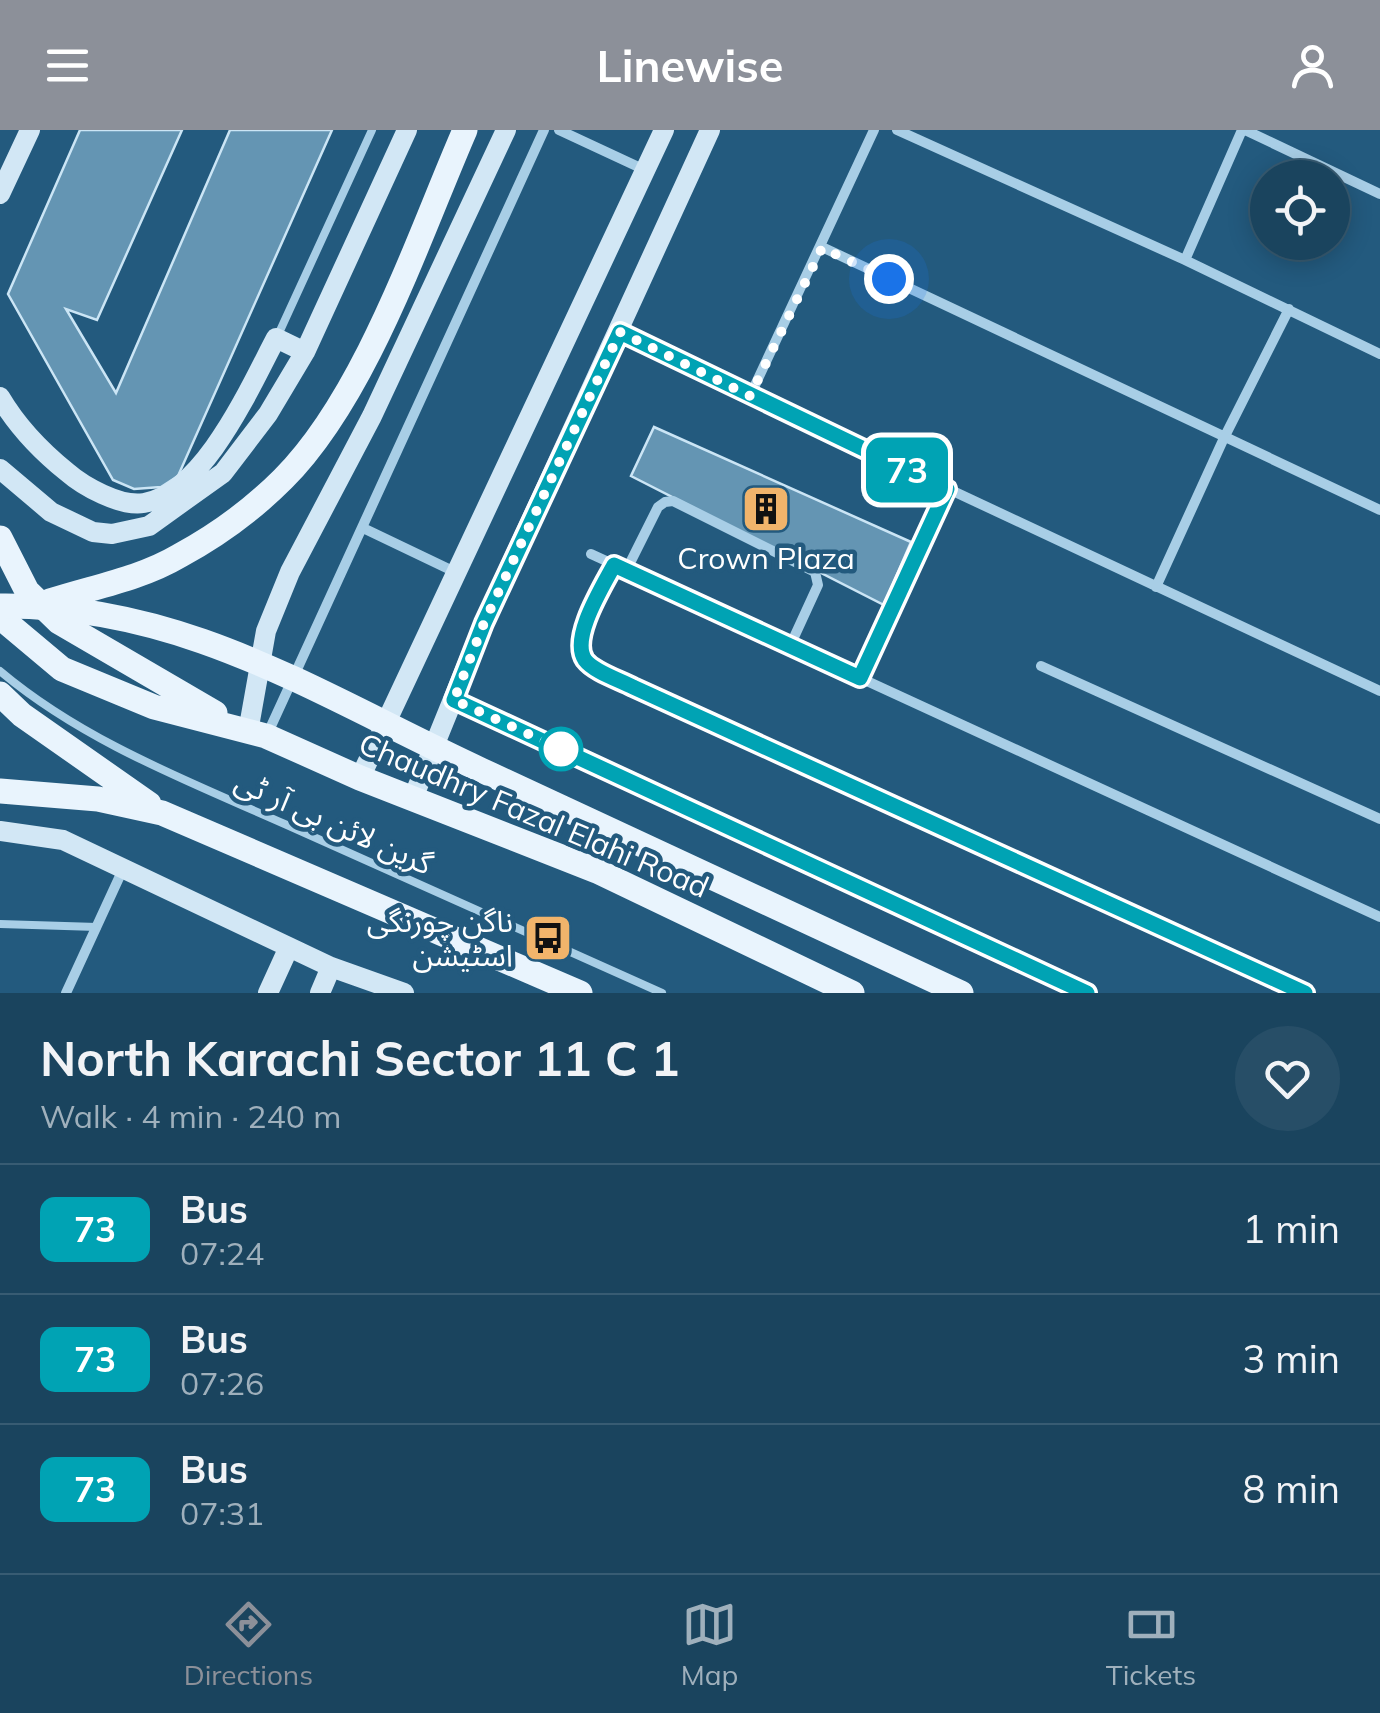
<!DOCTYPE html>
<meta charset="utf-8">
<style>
body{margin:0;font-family:Mulish,"Noto Sans Arabic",sans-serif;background:#274e67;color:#f1f3f6;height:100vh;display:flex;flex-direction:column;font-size:38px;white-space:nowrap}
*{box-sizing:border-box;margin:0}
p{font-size:32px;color:#9fb0bc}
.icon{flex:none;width:55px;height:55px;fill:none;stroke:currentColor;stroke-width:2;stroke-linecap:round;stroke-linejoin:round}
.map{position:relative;height:863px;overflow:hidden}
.panel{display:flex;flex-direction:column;background:#1a445e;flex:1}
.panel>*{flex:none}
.badge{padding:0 20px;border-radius:15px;font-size:35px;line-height:65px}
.tools{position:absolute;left:1250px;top:30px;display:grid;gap:20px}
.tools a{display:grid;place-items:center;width:100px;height:100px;border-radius:50%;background:#1a445e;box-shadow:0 5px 25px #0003,0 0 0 2px #385c73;font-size:50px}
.you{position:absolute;width:50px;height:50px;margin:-25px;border:8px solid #fff;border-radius:50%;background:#1a73e8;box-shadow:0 0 0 15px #1a73e833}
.map>.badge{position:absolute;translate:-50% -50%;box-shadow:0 0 0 5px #fff}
.round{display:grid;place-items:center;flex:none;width:105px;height:105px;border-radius:52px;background:#274e67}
.headline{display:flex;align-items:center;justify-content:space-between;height:170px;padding:0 40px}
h1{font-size:48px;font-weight:700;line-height:75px}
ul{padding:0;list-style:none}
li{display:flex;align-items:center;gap:30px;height:130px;padding:0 40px;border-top:2px solid #385c73}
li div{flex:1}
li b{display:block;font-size:38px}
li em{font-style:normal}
li .badge{min-width:110px;font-weight:700;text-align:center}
header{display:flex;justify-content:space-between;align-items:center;height:130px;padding:0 40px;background:#8c9099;color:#fff;font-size:45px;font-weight:700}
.tab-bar{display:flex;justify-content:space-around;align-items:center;height:140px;border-top:2px solid #385c73;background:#1a445e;font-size:28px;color:#9fb0bc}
.tab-bar a{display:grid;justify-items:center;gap:5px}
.tab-bar .active{color:#8c9099}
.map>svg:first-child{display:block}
</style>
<header><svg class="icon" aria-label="menu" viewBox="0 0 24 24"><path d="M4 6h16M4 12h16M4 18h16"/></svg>Linewise<svg class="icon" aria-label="person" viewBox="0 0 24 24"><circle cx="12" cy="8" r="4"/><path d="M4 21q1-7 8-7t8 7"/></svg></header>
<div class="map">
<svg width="1380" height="863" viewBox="0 0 1380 863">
<rect width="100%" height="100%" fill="#235a7e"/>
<!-- building -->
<path fill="#6495b3" stroke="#cbe5f5" stroke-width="2.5" d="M80,0H182L97,190L66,179L116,263L230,0H332L178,346L161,357L134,359L113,350L8,164Z
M654,297L911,412L884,475L631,346Z"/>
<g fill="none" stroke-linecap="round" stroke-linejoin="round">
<!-- lane -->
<path stroke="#a8cee6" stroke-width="8" d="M278,205L372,0
M0,541C83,611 188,651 287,695C412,751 537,807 662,863
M0,794L97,797"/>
<!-- street -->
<path stroke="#a8cee6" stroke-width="10" d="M559,0L645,40
M897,0L1185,130L1380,224
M1245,0L1380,64
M822,117L1380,380
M1185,130L1242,0
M620,202L750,266L1380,561
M750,266L874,0
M363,398L455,442
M591,424L1380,787
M613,435C599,464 573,499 586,532L633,557L1305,863
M626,441L658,377L665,372L673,371L815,442L818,455L790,516
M1156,457L1224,308L1289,179
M1041,536L1380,689
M860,548L947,359
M267,605L544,0
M66,863L124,737"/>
<!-- secondary -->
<path stroke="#d2e7f5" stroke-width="20" d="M0,64L30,0
M0,267C17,296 41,321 67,342C83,356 120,377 144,373C204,363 250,257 276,208L305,222
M0,339L51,382L93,402L112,404L149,396L223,343L268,284L305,222L407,0
M454,570L1087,863
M248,602L266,501L290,442L372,286L506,0
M360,648L664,0
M413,668L484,493L710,0
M0,701L63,710L331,837L404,863
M268,863L289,817
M320,863L331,837"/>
<!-- primary -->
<path stroke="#e9f4fd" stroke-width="25" d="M0,408L27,461L59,492L215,583
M0,487L62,539L154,577L266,606L360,648L597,741L852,863
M0,564L22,585L149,674
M0,661L98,669L162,683L580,863"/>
<!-- primary-bridge -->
<path stroke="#e9f4fd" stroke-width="25" d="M50,471C93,457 140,449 179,426C216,406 253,379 283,349C366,266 418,108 465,0
M0,476C185,474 319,565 481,640C641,714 801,789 961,863"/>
</g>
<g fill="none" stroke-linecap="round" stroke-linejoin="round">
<!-- line casing -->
<g stroke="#fff" stroke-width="22">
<path id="line" d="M1087,863L454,570L484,493L620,202L947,359L860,548L614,435C603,456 570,508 585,530C594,542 620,550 633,557L1305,863"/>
</g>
<!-- line -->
<use href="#line" stroke="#00a3b4" stroke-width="15"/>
<!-- walk -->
<path stroke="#fff" stroke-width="10" stroke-dasharray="0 18" d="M561,619L454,570L484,493L620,202L750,266L822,118L889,149"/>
</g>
<!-- icons -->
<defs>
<g id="building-square" transform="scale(2.5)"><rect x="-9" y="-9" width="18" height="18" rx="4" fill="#f1b46b" stroke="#235a7e"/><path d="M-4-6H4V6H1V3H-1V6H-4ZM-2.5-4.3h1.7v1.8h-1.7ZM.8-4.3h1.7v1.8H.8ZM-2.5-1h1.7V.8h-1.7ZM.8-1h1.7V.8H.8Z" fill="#111"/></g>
<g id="bus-square" transform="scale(2.5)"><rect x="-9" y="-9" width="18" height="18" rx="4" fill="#f1b46b" stroke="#235a7e"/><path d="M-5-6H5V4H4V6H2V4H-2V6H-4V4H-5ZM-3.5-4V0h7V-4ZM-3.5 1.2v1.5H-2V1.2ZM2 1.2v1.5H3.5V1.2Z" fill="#111"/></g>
</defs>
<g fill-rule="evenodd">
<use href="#building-square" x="766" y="379"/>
<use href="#bus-square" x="548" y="808"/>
</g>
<!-- markers -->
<circle fill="#fff" stroke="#00a3b4" stroke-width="5" cx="561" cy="619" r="20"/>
<g text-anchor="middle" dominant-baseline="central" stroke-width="9" stroke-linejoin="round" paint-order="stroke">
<!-- poi labels -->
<g font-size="30" fill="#fff" stroke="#235a7e">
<text x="766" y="428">Crown Plaza</text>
<text x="513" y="791" text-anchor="end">ناگن چورنگی<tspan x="513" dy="34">اسٹیشن</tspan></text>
</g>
<!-- street labels -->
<g font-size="30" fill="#fff" stroke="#235a7e">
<text transform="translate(534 685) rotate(23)">Chaudhry Fazal Elahi Road</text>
<text transform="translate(334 692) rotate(24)">گرین لائن بی آر ٹی</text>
</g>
</g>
</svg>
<div class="tools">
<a><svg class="icon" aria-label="locate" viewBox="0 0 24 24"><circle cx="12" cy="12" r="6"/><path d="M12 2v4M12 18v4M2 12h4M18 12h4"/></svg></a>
</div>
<div class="you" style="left:889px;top:149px"></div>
<b class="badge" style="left:907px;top:340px;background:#00a3b4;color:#fff">73</b>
</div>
<section class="panel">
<div class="headline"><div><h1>North Karachi Sector 11 C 1</h1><p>Walk · 4 min · 240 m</p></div><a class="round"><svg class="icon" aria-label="heart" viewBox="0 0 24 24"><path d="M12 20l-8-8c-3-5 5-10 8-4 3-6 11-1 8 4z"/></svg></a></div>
<ul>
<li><span class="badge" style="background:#00a3b4;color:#fff">73</span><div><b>Bus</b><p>07:24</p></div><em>1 min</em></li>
<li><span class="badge" style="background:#00a3b4;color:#fff">73</span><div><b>Bus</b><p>07:26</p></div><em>3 min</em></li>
<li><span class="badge" style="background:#00a3b4;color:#fff">73</span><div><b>Bus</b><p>07:31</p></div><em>8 min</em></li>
</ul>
</section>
<nav class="tab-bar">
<a class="active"><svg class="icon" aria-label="directions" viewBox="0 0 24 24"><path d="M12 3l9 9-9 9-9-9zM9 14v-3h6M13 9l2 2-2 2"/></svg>Directions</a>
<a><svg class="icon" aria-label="map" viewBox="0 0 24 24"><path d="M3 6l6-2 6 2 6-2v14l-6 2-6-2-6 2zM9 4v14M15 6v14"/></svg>Map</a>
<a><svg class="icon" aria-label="tickets" viewBox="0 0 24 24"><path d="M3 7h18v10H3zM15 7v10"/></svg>Tickets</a>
</nav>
